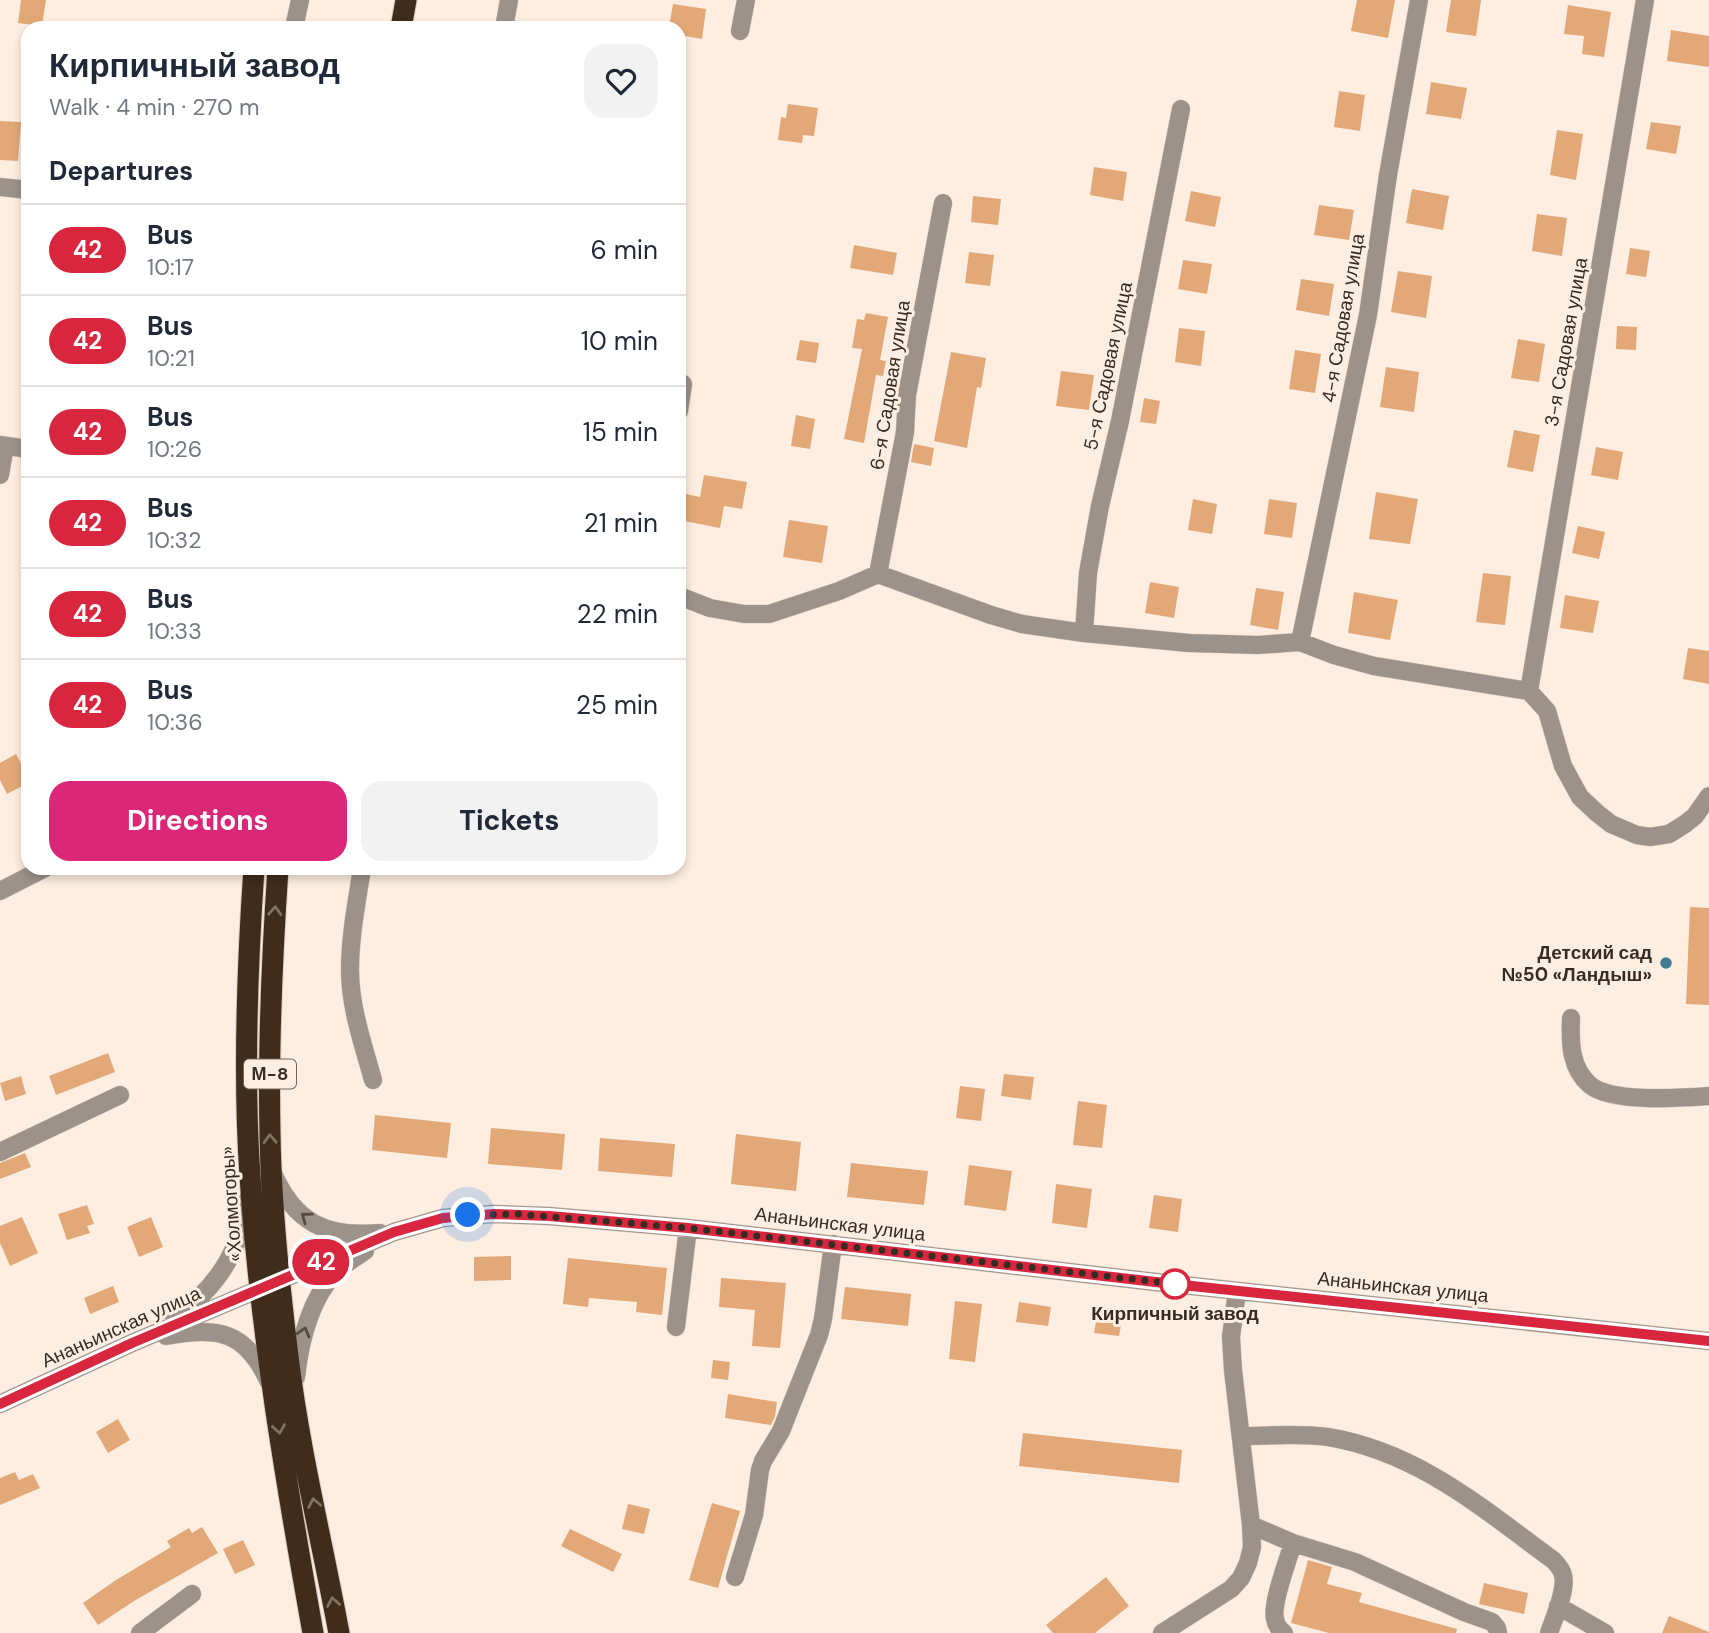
<!DOCTYPE html>
<meta charset="utf-8">
<style>
body{margin:0;font-family:"DM Sans",sans-serif;background:#f2f2f3;color:#1f2937;height:100vh;display:flex;flex-direction:column;font-size:26px;white-space:nowrap}
*{box-sizing:border-box;margin:0}
p{font-size:23px;color:#747a83}
.icon{flex:none;width:38px;height:38px;fill:none;stroke:currentColor;stroke-width:2;stroke-linecap:round;stroke-linejoin:round}
.map{position:relative;flex:1;overflow:hidden}
.sheet{position:absolute;left:21px;top:21px;width:665px;height:854px;display:flex;flex-direction:column;background:#fff;border-radius:21px;box-shadow:0 4px 10px #0003}
.sheet>*{flex:none}
.badge{padding:0 14px;border-radius:23px;font-size:24px;line-height:46px}
.you{position:absolute;width:35px;height:35px;margin:-18px;border:5px solid #fff;border-radius:50%;background:#1a73e8;box-shadow:0 0 0 10px #1a73e833}
.map>.badge{position:absolute;translate:-50% -50%;box-shadow:0 0 0 4px #fff}
h2{padding:0 28px;font-size:26px;line-height:63px}
.round{display:grid;place-items:center;flex:none;width:74px;height:74px;border-radius:21px;background:#f2f2f3}
.overview{display:flex;align-items:center;justify-content:space-between;height:119px;padding:0 28px}
h1{font-size:33px;font-weight:700;line-height:52px}
.action{display:flex;gap:14px;margin-top:auto;padding:14px 28px}
.action a{flex:1;height:80px;border-radius:21px;background:#db2777;color:#fff;font-size:28px;font-weight:700;line-height:80px;text-align:center}
.action a+a{background:#f2f2f3;color:#1f2937}
ul{padding:0;list-style:none}
li{display:flex;align-items:center;gap:21px;height:91px;padding:0 28px;border-top:2px solid #e0e1e3}
li div{flex:1}
li b{display:block;font-size:26px}
li em{font-style:normal}
li .badge{min-width:77px;font-weight:700;text-align:center}
.map>svg:first-child{display:block}
</style>
<div class="map">
<svg width="1709" height="1633" viewBox="0 0 1709 1633">
<rect width="100%" height="100%" fill="#feeee1"/>
<!-- building -->
<path fill="#e3a877" d="M21,0H46L42,26L18,23Z
M1357,0H1395L1388,38L1351,31Z
M1451,0H1481L1476,36L1446,32Z
M673,4L706,9L702,39L679,35V28H669Z
M1568,5L1611,12L1604,57L1582,54L1584,36L1564,34Z
M1671,30L1709,36V67L1667,61Z
M1431,82L1467,88L1461,119L1426,114Z
M1339,91L1365,95L1360,131L1334,127Z
M788,104L818,108L814,136L803,135L802,143L778,140L781,117L786,118Z
M0,121L21,122L18,161L0,160Z
M1651,122L1681,126L1676,154L1646,149Z
M1557,130L1583,134L1576,180L1550,175Z
M1094,167L1127,172L1123,201L1090,195Z
M1412,189L1449,196L1443,230L1406,223Z
M1191,191L1221,197L1215,227L1185,221Z
M973,196L1001,199L998,225L971,222Z
M1319,205L1354,210L1349,240L1314,235Z
M1537,214L1567,218L1562,256L1532,251Z
M854,245L897,253L893,275L850,268Z
M1630,248L1650,251L1646,277L1626,274Z
M969,252L994,255L990,286L965,283Z
M1183,260L1212,264L1207,294L1178,289Z
M1398,271L1432,276L1426,318L1391,312Z
M1301,279L1334,284L1329,316L1296,310Z
M866,313L888,317L880,360L886,361L883,376L876,375L864,443L844,439L862,349L852,348L857,319L864,320Z
M1617,326L1637,327L1636,350L1616,349Z
M1179,328L1205,331L1201,366L1175,362Z
M1518,339L1545,344L1539,382L1511,378Z
M800,340L819,343L816,363L796,360Z
M1295,350L1321,354L1315,393L1289,389Z
M951,352L986,358L981,388L977,387L967,448L934,441Z
M1386,367L1419,372L1414,412L1380,407Z
M1061,371L1094,375L1089,410L1056,406Z
M1144,398L1160,401L1156,424L1140,422Z
M796,415L815,419L810,449L791,446Z
M1514,430L1540,435L1533,472L1507,467Z
M914,444L934,448L931,466L911,462Z
M1596,447L1623,452L1618,480L1591,475Z
M704,475L747,482L742,509L724,506L720,528L679,520V508L682,493L700,497Z
M1376,492L1418,499L1410,544L1369,539Z
M1193,499L1217,504L1212,534L1188,530Z
M1269,499L1297,503L1292,538L1264,534Z
M789,520L828,526L822,563L783,557Z
M1578,526L1605,532L1599,559L1572,553Z
M1483,573L1511,576L1505,625L1476,622Z
M1150,582L1179,587L1174,618L1145,613Z
M1256,588L1284,592L1278,630L1250,625Z
M1354,592L1398,600L1390,640L1348,633Z
M1565,595L1599,601L1593,633L1560,628Z
M1688,648L1709,651V684L1683,679Z
M16,754L28,777V783L7,794L0,780V763Z
M1690,907L1709,908V1005L1686,1004Z
M108,1053L115,1072L56,1095L49,1076Z
M1004,1074L1034,1077L1031,1100L1001,1096Z
M21,1076L26,1094L5,1101L0,1083Z
M960,1086L985,1089L981,1121L956,1118Z
M1078,1101L1107,1105L1102,1148L1073,1145Z
M375,1115L451,1123L447,1158L372,1150Z
M491,1128L565,1134L562,1170L488,1164Z
M736,1134L801,1142L796,1191L731,1184Z
M600,1138L675,1144L672,1177L598,1171Z
M25,1153L31,1167L0,1179V1163Z
M851,1163L928,1171L924,1205L847,1197Z
M969,1165L1012,1171L1006,1211L964,1205Z
M1056,1184L1092,1189L1087,1228L1052,1223Z
M1154,1195L1182,1199L1178,1232L1149,1228Z
M87,1205L94,1224L87,1226L90,1233L67,1240L58,1214Z
M22,1217L38,1253L10,1266L0,1243V1226Z
M151,1217L163,1247L139,1257L127,1227Z
M511,1256V1280L474,1281V1257Z
M568,1258L667,1268L662,1315L636,1312L637,1302L589,1298L588,1307L563,1304Z
M721,1278L786,1283L780,1348L752,1346L755,1310L719,1307Z
M113,1286L119,1302L90,1314L84,1298Z
M845,1287L911,1294L908,1326L841,1319Z
M955,1301L982,1304L975,1362L949,1359Z
M1019,1302L1051,1307L1048,1326L1016,1322Z
M1098,1311L1123,1314L1119,1336L1094,1333Z
M713,1360L730,1362L728,1380L711,1378Z
M728,1394L777,1402L775,1416L771,1425L725,1418Z
M118,1419L130,1440L108,1453L96,1432Z
M1023,1433L1182,1450L1179,1483L1019,1466Z
M15,1472L19,1480L33,1474L40,1488L0,1505V1478Z
M712,1503L740,1511L718,1588L689,1580Z
M628,1504L650,1509L644,1534L622,1529Z
M202,1527L218,1553L134,1601L98,1625L83,1603L116,1580L171,1547L167,1541L189,1528L192,1533Z
M570,1529L622,1554L613,1572L561,1546Z
M243,1540L255,1565L235,1574L223,1549Z
M1308,1560L1332,1567L1327,1584L1362,1593L1359,1602L1457,1629L1456,1633H1329L1291,1623Z
M1106,1577L1129,1606L1095,1633H1053L1046,1625Z
M1484,1583L1528,1593L1524,1614L1479,1604Z
M1669,1616L1709,1632V1633H1662Z"/>
<g fill="none" stroke-linecap="round" stroke-linejoin="round">
<!-- minor casing -->
<g stroke="#dacbbf" stroke-width="19">
<path id="minor" d="M294,28L300,0
M504,28L509,0
M740,31L746,0
M0,187L28,190
M679,411L683,384
M0,445L28,449
M0,475L5,446
M878,574L905,432L907,395L943,203
M679,596L710,608L744,614H769L839,591L878,574L991,615L1022,624L1084,633L1189,643L1258,645L1300,642L1334,655L1374,666L1529,691L1547,711L1563,766L1580,797L1597,813L1611,824L1637,835L1650,837L1669,834L1685,824L1695,816L1709,796
M1084,633L1088,573L1100,506L1120,421L1181,109
M1300,642L1368,315L1388,175L1419,0
M1529,691L1645,0
M362,868C357,901 350,936 350,970C350,1007 363,1044 373,1080
M0,891L45,868
M1571,1018C1570,1042 1570,1068 1590,1085C1611,1103 1681,1098 1709,1096
M0,1152L120,1095
M272,1171C294,1223 326,1238 380,1233
M174,1317C217,1289 241,1250 247,1200
M676,1327L688,1228
M166,1336C218,1327 245,1330 269,1382
M296,1377C300,1341 309,1302 334,1274C342,1265 355,1258 365,1251
M0,1404L132,1343L394,1232L443,1218L493,1214L549,1216L688,1228L1173,1284L1709,1341
M1241,1436C1270,1436 1299,1433 1328,1437C1418,1452 1482,1508 1553,1560C1557,1564 1562,1569 1563,1575C1567,1590 1554,1618 1549,1633
M1251,1525L1293,1543L1355,1562L1464,1612L1492,1622L1497,1628L1498,1633
M735,1577L754,1515L760,1470L763,1461L781,1431L819,1335L823,1319L833,1244
M1558,1606L1605,1633
M140,1633L192,1594
M1162,1633L1231,1589L1241,1578L1248,1563L1252,1547L1251,1525L1233,1370L1231,1337L1237,1291
M1284,1633C1280,1630 1276,1625 1275,1619C1271,1604 1288,1560 1293,1543"/>
</g>
<!-- highway casing -->
<g stroke="#dacbbf" stroke-width="23">
<path id="highway" d="M401,28L406,0
M254,868C247,970 243,1074 250,1176C260,1329 286,1482 313,1633
M278,868C272,957 268,1045 270,1134C271,1208 279,1283 288,1356C299,1449 322,1541 339,1633"/>
</g>
<!-- minor -->
<use href="#minor" stroke="#9d928a" stroke-width="18"/>
<!-- highway -->
<use href="#highway" stroke="#402c1b" stroke-width="21"/>
</g>
<!-- one-way arrows -->
<defs><path id="oneway-chevron" d="M-2-3.5L2.5 0L-2 3.5" fill="none" stroke-width="1.6" stroke-linecap="round" stroke-linejoin="round" transform="scale(1.75)"/></defs>
<g stroke="#827060">
<use href="#oneway-chevron" transform="translate(275 911) rotate(-87)"/>
<use href="#oneway-chevron" transform="translate(270 1139) rotate(-92)"/>
<use href="#oneway-chevron" transform="translate(279 1429) rotate(81)"/>
<use href="#oneway-chevron" transform="translate(314 1503) rotate(-101)"/>
<use href="#oneway-chevron" transform="translate(333 1602) rotate(-100)"/>
</g>
<g stroke="#554b43">
<use href="#oneway-chevron" transform="translate(306 1217) rotate(-143)"/>
<use href="#oneway-chevron" transform="translate(304 1332) rotate(-74)"/>
</g>
<g fill="none" stroke-linecap="round" stroke-linejoin="round">
<!-- line casing -->
<g stroke="#fff" stroke-width="16">
<path id="line" d="M0,1404L132,1343L394,1232L443,1218L494,1214L549,1216L688,1228L1173,1284L1709,1341"/>
</g>
<!-- line -->
<use href="#line" stroke="#d7263d" stroke-width="10"/>
<!-- walk -->
<path stroke="#362c24" stroke-width="7" stroke-dasharray="0 12.6" d="M468,1215L517,1214L688,1228L1175,1284"/>
</g>
<!-- markers -->
<circle fill="#3f7c92" stroke="#feeee1" stroke-width="2.5" cx="1666" cy="963" r="7"/>
<circle fill="#fff" stroke="#d7263d" stroke-width="3.5" cx="1175" cy="1284" r="14"/>
<g text-anchor="middle" dominant-baseline="central" stroke-width="6" stroke-linejoin="round" paint-order="stroke">
<!-- shield labels -->
<rect fill="#feeee1" stroke="#72665d" stroke-width="2" x="244" y="1059.5" width="52" height="29" rx="5"/>
<g font-size="18" font-weight="bold" fill="#362c24">
<text x="270" y="1074">М-8</text>
</g>
<!-- street labels -->
<g font-size="19" fill="#362c24" stroke="#feeee1">
<text transform="translate(1343 318) rotate(-80)">4-я Садовая улица</text>
<text transform="translate(1566 342) rotate(-80)">3-я Садовая улица</text>
<text transform="translate(1108 366) rotate(-78)">5-я Садовая улица</text>
<text transform="translate(890 385) rotate(-81)">6-я Садовая улица</text>
<text transform="translate(231 1204) rotate(-94)">«Холмогоры»</text>
<text transform="translate(840 1224) rotate(7)">Ананьинская улица</text>
<text transform="translate(1403 1287) rotate(6)">Ананьинская улица</text>
<text transform="translate(121 1327) rotate(-24)">Ананьинская улица</text>
</g>
<!-- poi labels -->
<g font-size="19" font-weight="bold" fill="#362c24" stroke="#feeee1" text-anchor="end">
<text x="1652" y="952">Детский сад<tspan x="1652" dy="22">№50 «Ландыш»</tspan></text>
</g>
<!-- stop labels -->
<g font-size="19" font-weight="bold" fill="#362c24" stroke="#feeee1">
<text x="1175" y="1313">Кирпичный завод</text>
</g>
</g>
</svg>
<div class="you" style="left:468px;top:1215px"></div>
<b class="badge" style="left:321px;top:1262px;background:#d7263d;color:#fff">42</b>
<section class="sheet">
<div class="overview"><div><h1>Кирпичный завод</h1><p>Walk · 4 min · 270 m</p></div><a class="round"><svg class="icon" aria-label="heart" viewBox="0 0 24 24"><path d="M12 20l-8-8c-3-5 5-10 8-4 3-6 11-1 8 4z"/></svg></a></div>
<h2>Departures</h2>
<ul>
<li><span class="badge" style="background:#d7263d;color:#fff">42</span><div><b>Bus</b><p>10:17</p></div><em>6 min</em></li>
<li><span class="badge" style="background:#d7263d;color:#fff">42</span><div><b>Bus</b><p>10:21</p></div><em>10 min</em></li>
<li><span class="badge" style="background:#d7263d;color:#fff">42</span><div><b>Bus</b><p>10:26</p></div><em>15 min</em></li>
<li><span class="badge" style="background:#d7263d;color:#fff">42</span><div><b>Bus</b><p>10:32</p></div><em>21 min</em></li>
<li><span class="badge" style="background:#d7263d;color:#fff">42</span><div><b>Bus</b><p>10:33</p></div><em>22 min</em></li>
<li><span class="badge" style="background:#d7263d;color:#fff">42</span><div><b>Bus</b><p>10:36</p></div><em>25 min</em></li>
</ul>
<div class="action"><a>Directions</a><a>Tickets</a></div>
</section>
</div>
